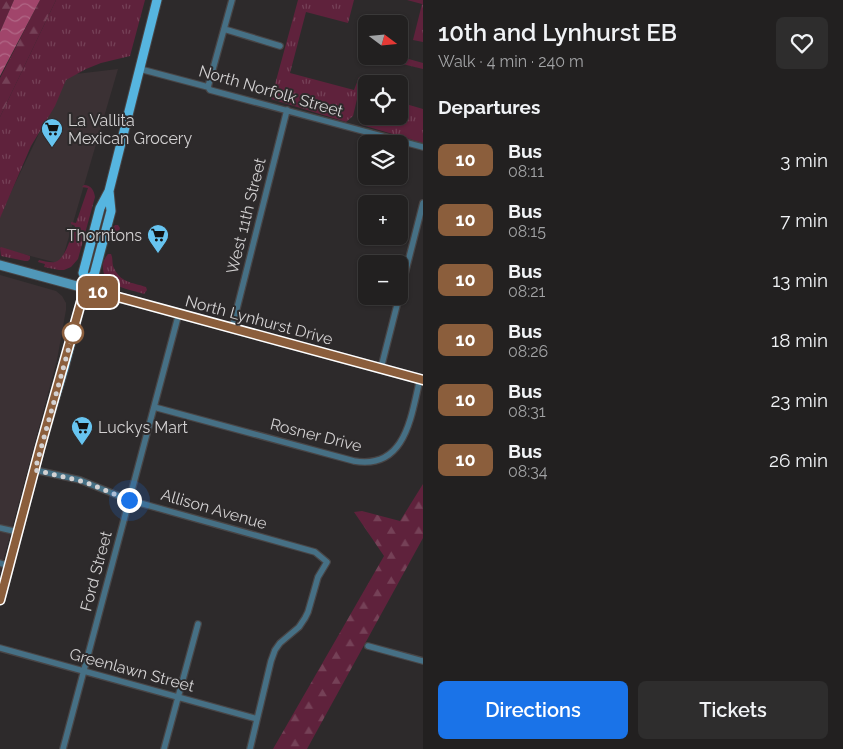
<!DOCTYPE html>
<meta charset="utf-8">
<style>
body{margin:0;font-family:Raleway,sans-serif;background:#2e2d2d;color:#f1f3f6;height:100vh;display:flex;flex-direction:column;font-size:19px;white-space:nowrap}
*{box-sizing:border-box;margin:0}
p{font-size:16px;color:#a2a3a5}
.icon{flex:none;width:28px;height:28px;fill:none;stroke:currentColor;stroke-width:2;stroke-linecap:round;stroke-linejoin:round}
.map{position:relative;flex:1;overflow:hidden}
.details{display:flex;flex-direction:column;background:#222020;width:420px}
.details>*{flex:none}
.badge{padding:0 10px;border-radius:8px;font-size:18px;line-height:32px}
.needle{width:32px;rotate:106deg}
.tools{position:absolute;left:358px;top:15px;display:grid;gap:10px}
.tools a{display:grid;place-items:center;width:50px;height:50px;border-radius:8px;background:#222020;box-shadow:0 1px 4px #0004,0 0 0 1px #3f3e3e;font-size:25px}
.you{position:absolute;width:25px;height:25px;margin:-12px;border:4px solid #fff;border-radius:50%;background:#1a73e8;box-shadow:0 0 0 8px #1a73e833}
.map>.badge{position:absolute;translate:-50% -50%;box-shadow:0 0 0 2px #fff}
h2{padding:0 15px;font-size:19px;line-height:45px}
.round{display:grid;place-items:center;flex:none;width:52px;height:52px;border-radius:8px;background:#2e2d2d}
.overview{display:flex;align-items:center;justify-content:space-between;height:85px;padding:0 15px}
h1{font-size:24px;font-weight:600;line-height:38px}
.button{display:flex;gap:10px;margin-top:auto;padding:10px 15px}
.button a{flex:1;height:58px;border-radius:8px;background:#1a73e8;color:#fff;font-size:20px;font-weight:600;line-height:58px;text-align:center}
.button a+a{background:#2e2d2d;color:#f1f3f6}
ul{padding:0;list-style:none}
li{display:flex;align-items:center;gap:15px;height:60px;padding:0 15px}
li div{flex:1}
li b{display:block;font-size:19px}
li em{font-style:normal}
li .badge{min-width:55px;font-weight:700;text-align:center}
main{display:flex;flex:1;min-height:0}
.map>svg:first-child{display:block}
</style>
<main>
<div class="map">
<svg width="423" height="749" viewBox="0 0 423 749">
<defs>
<pattern id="grass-tufts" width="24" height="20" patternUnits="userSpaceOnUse" patternTransform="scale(1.25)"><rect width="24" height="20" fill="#5f223c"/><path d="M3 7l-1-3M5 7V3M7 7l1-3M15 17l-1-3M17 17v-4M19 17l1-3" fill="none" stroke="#754157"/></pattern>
<pattern id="forest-firs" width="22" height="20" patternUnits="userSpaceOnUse" patternTransform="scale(1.25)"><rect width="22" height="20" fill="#5f223c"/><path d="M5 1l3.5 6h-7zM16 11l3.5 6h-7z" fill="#754157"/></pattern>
<pattern id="water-waves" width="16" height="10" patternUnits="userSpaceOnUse" patternTransform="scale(1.25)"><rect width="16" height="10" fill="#a1456b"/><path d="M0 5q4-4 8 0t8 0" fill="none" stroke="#b16786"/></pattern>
</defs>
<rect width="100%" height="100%" fill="#2d2a2b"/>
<!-- built -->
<path fill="#3b3134" d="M118,69L61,264L0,248V215L67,75Z
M0,275L56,291L62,296L66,303V310L57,360L0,573Z"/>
<!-- grass -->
<path fill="url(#grass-tufts)" d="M56,0H145L130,56L101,63L86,69L66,80L55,106L31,146L0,218V117Z
M298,0H354L348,23L306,12L290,73L354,90L359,77L362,78L353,116L346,122L271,99Z
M407,0H423V42L413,40L422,4Z
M388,56H398L423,63V69L386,60Z
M366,94V116H399V102L423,109V143L362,125L360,118Z
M84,185C91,185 94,190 95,197L78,259L71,267L64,270H59L44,267L45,264L38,262L39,260C44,261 50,263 55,262C66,259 71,235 75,226L71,224V222L76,223L88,188L82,187Z
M115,225H118L120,228L116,242L114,243L110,240C109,234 111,229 115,225Z
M1,247L27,255L30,256V259L28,261H25L1,256L0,248Z
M108,254H111C113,258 112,262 113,266C120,283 131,282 146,287L147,290L144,294C129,289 104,286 103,269C102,263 104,259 108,254Z"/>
<!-- forest -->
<path fill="url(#forest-firs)" d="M0,0H14L0,32Z
M40,0H56L0,117V78Z
M423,484V538L307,749H273L384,556L354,512L362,511L400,521Z"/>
<!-- water -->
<path fill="url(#water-waves)" d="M14,0H40L0,76V32Z"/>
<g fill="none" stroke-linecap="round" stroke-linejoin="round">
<!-- street casing -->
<g stroke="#484546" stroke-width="8">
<path id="street" d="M224,29L280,46
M140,69L208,87L210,90L423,147
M208,87L232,0
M232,328L287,110
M381,368L423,203
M154,407L354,461C406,470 411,416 420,379
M35,470L80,480L129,500L315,552L327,562L318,577L308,612L305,618L299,627L280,643L275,650L271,661L250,749
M0,528L18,532
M0,563L9,566
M368,646L423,661
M0,648L257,719
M63,749L179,313
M164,749L198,624"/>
</g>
<!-- secondary casing -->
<g stroke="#484546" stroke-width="11">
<path id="secondary" d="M0,265L423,380"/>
</g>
<!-- primary casing -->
<g stroke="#484546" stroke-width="11">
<path id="primary" d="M87,280L83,273L100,208L109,191
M0,600L40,448L64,368L87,280L94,275L111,211L109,191L157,0"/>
</g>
<!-- street -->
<use href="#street" stroke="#467085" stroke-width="5.5"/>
<!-- secondary -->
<use href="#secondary" stroke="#5097b8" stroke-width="9"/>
<!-- primary -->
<use href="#primary" stroke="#56b5e0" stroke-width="9"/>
</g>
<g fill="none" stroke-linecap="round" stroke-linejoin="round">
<!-- line casing -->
<g stroke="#fff" stroke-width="11">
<path id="line" d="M0,600L40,448L85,288L423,380"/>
</g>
<!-- line -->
<use href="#line" stroke="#8b5e3c" stroke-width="8"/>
<!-- walk -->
<path stroke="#d3d1d2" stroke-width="5" stroke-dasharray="0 9" d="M73,333L35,470L85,482L129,500"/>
</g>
<!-- icons -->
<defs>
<g id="supermarket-pin" transform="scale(1.125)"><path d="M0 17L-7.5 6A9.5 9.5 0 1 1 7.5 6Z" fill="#67c4f0" stroke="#2d2a2b"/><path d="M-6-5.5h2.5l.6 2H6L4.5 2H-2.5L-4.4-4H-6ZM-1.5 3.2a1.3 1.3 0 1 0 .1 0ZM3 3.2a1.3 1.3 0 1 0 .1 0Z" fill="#111"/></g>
</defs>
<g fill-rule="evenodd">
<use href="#supermarket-pin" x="52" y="129"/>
<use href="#supermarket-pin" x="158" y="235"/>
<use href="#supermarket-pin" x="82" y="427"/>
</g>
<!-- markers -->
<circle fill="#fff" stroke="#8b5e3c" stroke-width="2.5" cx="73" cy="333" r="10"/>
<g text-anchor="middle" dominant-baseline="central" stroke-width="4" stroke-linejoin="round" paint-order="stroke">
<!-- street labels -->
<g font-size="16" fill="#d3d1d2" stroke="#2d2a2b">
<text transform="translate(271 91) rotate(16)">North Norfolk Street</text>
<text transform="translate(246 216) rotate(-76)">West 11th Street</text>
<text transform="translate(259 320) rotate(15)">North Lynhurst Drive</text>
<text transform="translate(316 435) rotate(14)">Rosner Drive</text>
<text transform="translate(214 509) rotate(16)">Allison Avenue</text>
<text transform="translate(96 571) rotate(-75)">Ford Street</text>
<text transform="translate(132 670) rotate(15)">Greenlawn Street</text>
</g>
<!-- poi labels -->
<g font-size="16" fill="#d3d1d2" stroke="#2d2a2b" text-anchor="start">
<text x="68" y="120">La Vallita<tspan x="68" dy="18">Mexican Grocery</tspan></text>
<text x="142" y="235" text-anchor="end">Thorntons</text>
<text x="98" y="427">Luckys Mart</text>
</g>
</g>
</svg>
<div class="tools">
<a><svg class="needle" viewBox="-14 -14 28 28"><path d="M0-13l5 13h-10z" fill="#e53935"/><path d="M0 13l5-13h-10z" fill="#a2a3a5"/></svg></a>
<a><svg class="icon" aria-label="locate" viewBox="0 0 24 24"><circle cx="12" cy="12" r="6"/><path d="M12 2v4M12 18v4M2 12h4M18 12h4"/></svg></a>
<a><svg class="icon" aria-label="layers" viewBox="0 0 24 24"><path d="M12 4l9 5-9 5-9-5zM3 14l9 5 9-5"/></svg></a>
<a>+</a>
<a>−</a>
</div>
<div class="you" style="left:129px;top:500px"></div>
<b class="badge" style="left:98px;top:292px;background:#8b5e3c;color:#fff">10</b>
</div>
<section class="details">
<div class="overview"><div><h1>10th and Lynhurst EB</h1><p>Walk · 4 min · 240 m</p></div><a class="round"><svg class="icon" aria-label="heart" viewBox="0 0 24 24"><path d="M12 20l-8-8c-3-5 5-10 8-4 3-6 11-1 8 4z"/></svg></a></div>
<h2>Departures</h2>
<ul>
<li><span class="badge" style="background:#8b5e3c;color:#fff">10</span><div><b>Bus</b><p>08:11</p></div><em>3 min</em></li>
<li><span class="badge" style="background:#8b5e3c;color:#fff">10</span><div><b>Bus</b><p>08:15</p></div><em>7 min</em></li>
<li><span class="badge" style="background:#8b5e3c;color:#fff">10</span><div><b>Bus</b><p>08:21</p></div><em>13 min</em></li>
<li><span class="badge" style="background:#8b5e3c;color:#fff">10</span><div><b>Bus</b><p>08:26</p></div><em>18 min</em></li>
<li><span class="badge" style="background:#8b5e3c;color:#fff">10</span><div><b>Bus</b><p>08:31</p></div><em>23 min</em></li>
<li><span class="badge" style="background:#8b5e3c;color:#fff">10</span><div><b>Bus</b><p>08:34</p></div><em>26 min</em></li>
</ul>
<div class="button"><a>Directions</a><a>Tickets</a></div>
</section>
</main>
